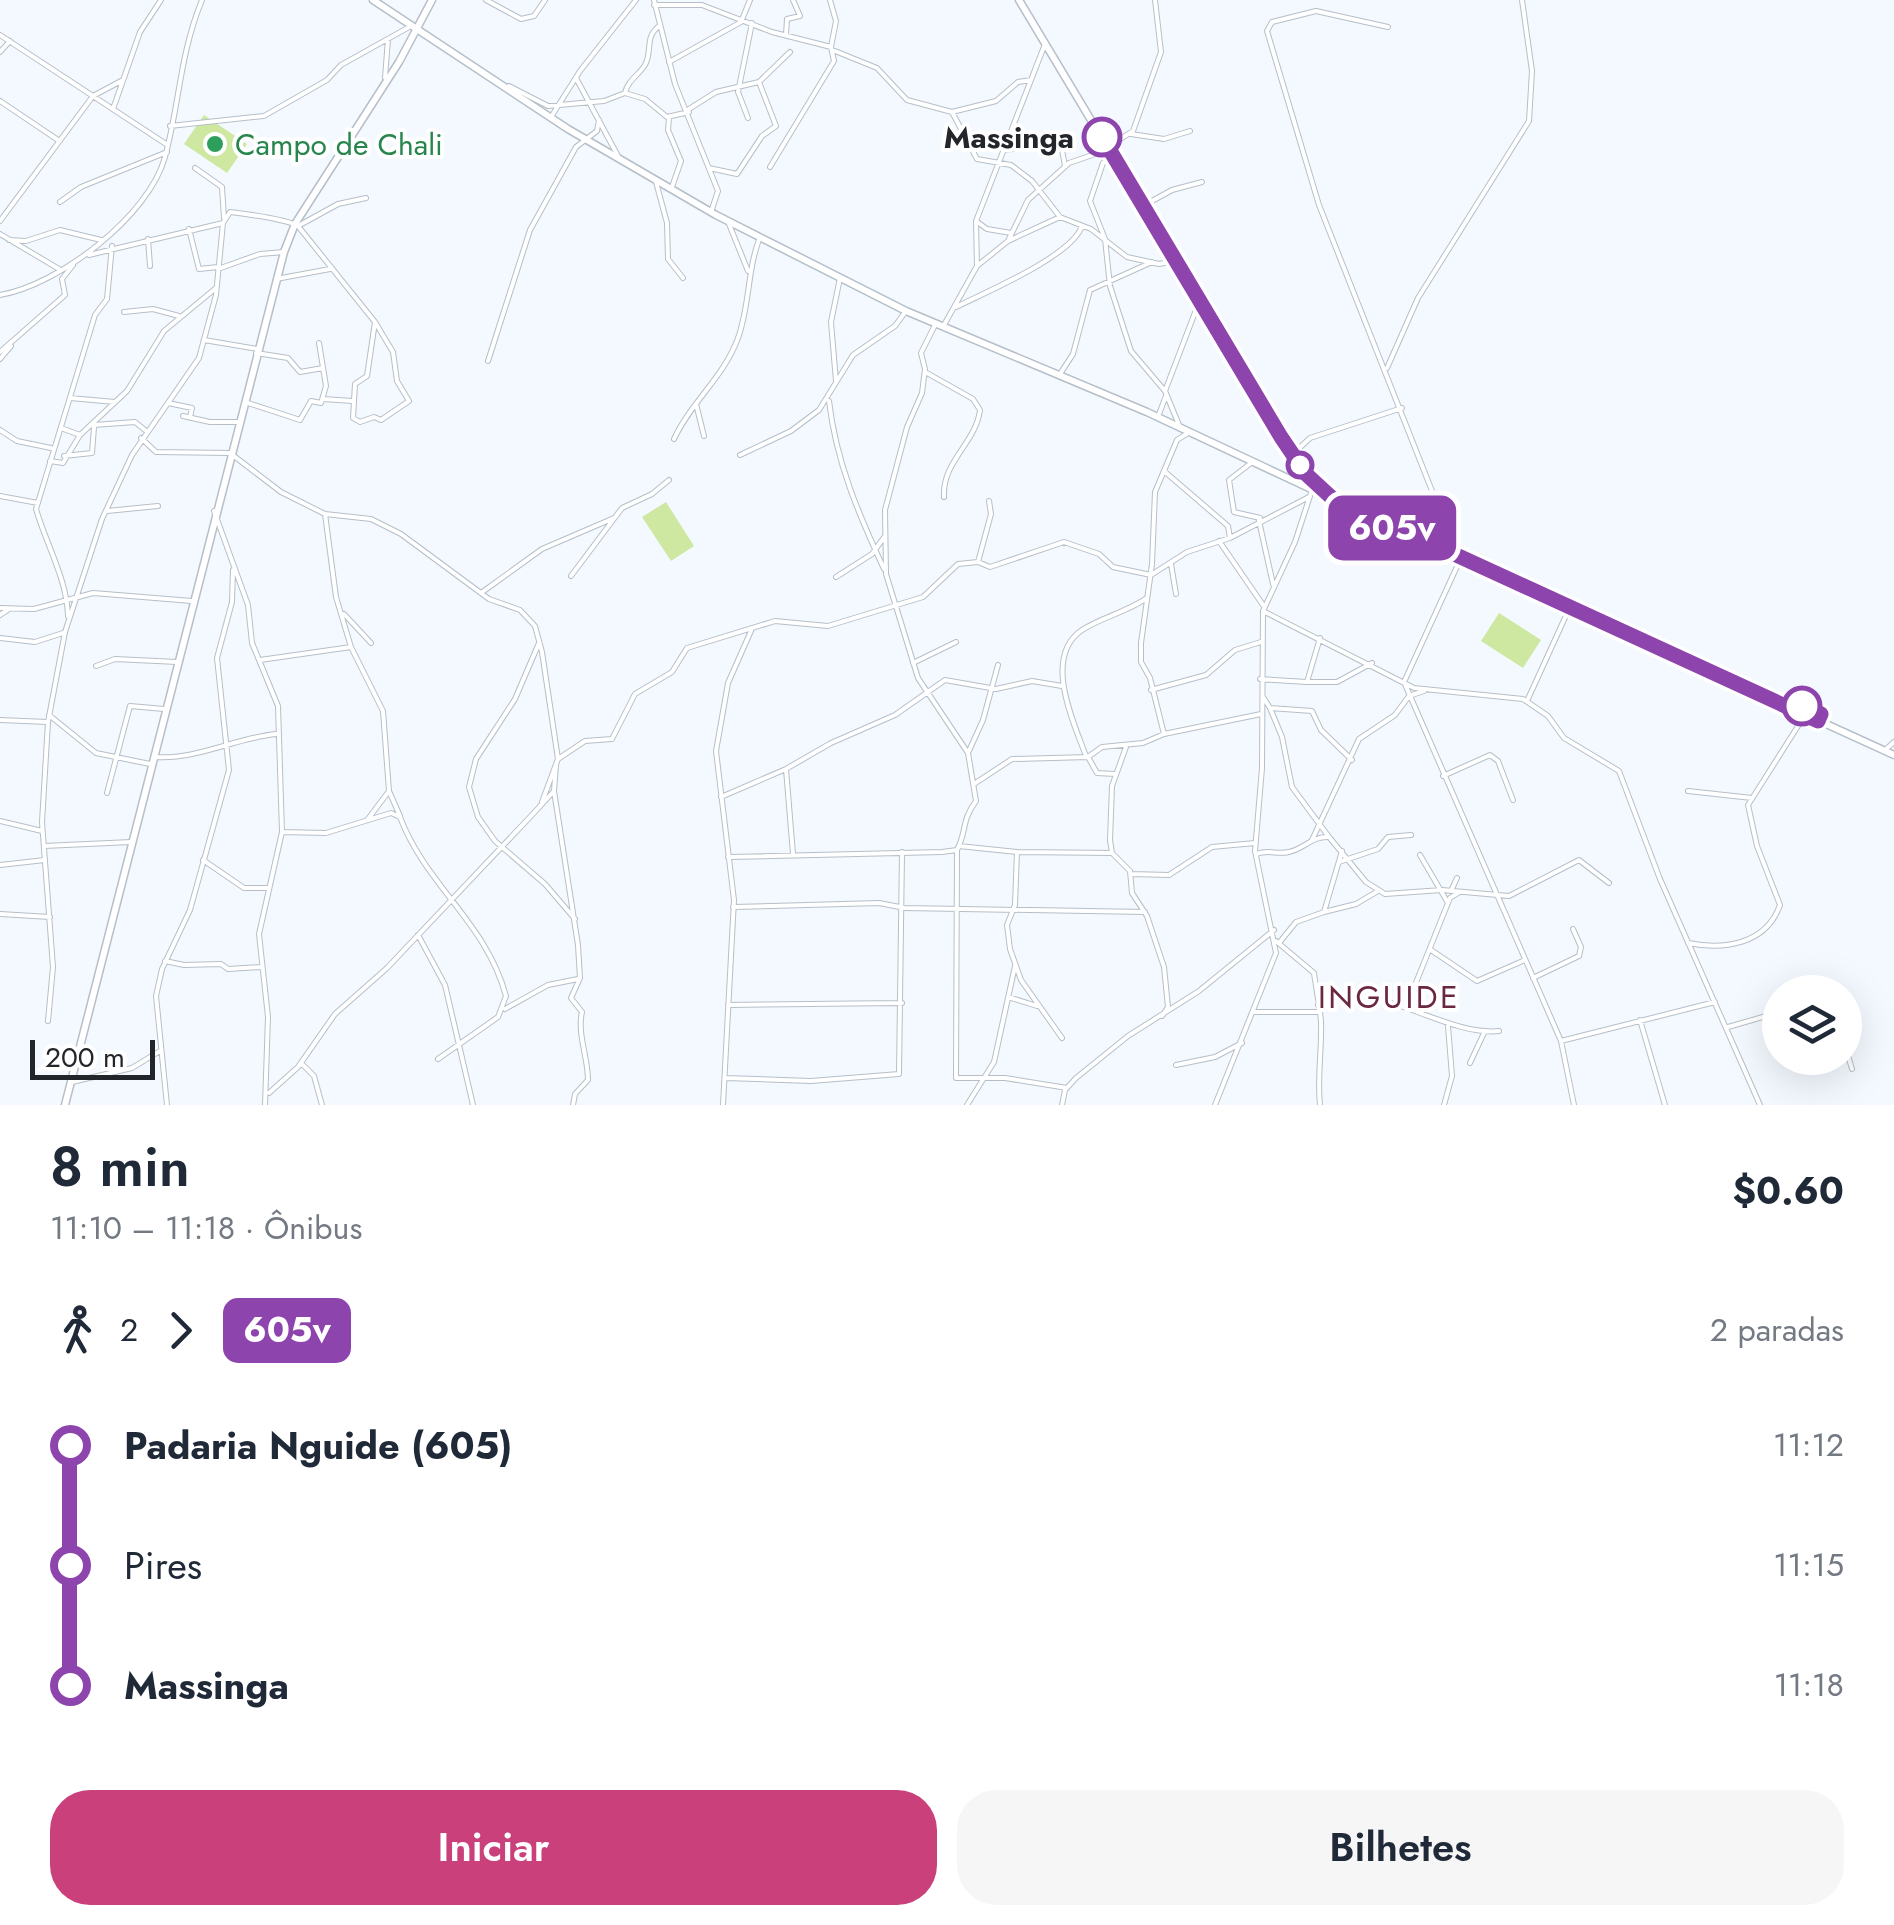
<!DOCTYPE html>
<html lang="pt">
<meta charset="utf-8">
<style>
body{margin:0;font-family:Jost,sans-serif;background:#f6f6f7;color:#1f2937;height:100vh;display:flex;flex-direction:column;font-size:38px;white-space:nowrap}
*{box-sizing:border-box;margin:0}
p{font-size:32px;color:#747a83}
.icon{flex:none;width:55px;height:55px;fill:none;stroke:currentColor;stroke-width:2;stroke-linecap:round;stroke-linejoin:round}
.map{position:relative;height:1105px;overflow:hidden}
.sheet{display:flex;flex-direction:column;background:#fff;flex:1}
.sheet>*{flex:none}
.badge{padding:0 20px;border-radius:15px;font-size:35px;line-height:65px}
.buttons{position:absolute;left:1762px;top:975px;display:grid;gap:20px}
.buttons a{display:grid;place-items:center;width:100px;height:100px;border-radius:50%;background:#fff;box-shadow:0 10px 40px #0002;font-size:50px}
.scale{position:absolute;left:30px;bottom:25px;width:125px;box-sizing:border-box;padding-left:10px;border:5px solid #222529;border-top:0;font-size:28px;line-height:35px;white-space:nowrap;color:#222529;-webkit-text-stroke:8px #fff;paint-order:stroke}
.map>.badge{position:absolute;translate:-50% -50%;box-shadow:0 0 0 5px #fff}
.legs{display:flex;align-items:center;gap:15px;height:110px;padding:0 50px;font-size:32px}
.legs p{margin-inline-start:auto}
.headline{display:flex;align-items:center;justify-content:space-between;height:170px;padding:0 50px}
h1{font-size:55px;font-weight:600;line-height:75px}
.button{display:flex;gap:20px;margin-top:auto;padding:20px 50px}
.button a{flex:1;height:115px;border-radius:40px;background:#c9407a;color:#fff;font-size:40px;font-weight:600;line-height:115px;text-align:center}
.button a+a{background:#f6f6f7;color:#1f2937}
ul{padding:0 50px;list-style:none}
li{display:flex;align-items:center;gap:35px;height:120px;font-size:38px}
li i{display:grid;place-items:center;width:15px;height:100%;margin:0 12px;background:currentColor}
li i::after{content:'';width:25px;height:25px;margin:-12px;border:8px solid;border-radius:50%;background:#fff}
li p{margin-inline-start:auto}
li:first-child i{background:linear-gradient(#0000 50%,currentColor 0)}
li:last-child i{background:linear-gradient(currentColor 50%,#0000 0)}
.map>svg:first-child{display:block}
</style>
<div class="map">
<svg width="1894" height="1105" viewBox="0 0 1894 1105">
<rect width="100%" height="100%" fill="#f3f9ff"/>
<!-- green -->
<path fill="#cee8a2" d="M204,115L247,144L227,173L184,144Z
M666,502L694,546L671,561L642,517Z
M1499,613L1541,640L1523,668L1481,641Z"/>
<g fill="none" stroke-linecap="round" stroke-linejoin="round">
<!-- minor casing -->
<g stroke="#b6bfc8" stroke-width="6">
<path id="minor" d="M486,0L521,19L534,16L545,0
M654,0L675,84L718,191L711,212
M654,5H702L772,32L831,47
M1388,27L1316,11L1272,22L1267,31L1319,205L1436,501L1453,526V551
M0,35L166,144
M786,35L787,19L800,16L793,0
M835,51L877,68L907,100L952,112L996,101L1018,82L1031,80
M0,52L10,41
M669,62L741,22L750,0
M385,78L388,39
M576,78L618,156
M509,86L548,106L604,101L625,93L645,99L667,117L689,112
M625,93C628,80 638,76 645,65C653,50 644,38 659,26
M0,101L58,140
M113,109L140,32L161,0
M689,109L716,92L759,82L790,52
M952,112L977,159L1011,165L1032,181L1060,217L1091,229L1127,257L1159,264L1175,261
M551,117L580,71L636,0
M669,118L668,130L681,161L672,187
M748,118L738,92L752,23
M170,126L264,116L327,80L341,65L411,26
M1131,134L1164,139L1190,131
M1005,150L1043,145L1062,150L1065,166
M1114,156L1103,163L1090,201L1105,239L1110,286L1131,351L1165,391L1179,425
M770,167L834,61L831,47L836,21L830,0
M195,168L222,187L224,218
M709,168L737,174L762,136L776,126L759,82
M656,182L667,223L668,259L683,278
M60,202L81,187L167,152
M1143,206L1172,190L1202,182
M0,221L93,96L123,80
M976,221L977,266
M729,224L748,271
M298,226L338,204L366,198
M189,229L199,269L218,267
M1011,233L987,229L976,221L1045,44
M0,234L59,269
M148,239L150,266
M9,240L26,241L60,230L101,240
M1008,241L1028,200L1069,163L1098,153L1133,131L1161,52L1155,0
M89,255L223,223L230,212C246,214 286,219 298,226L375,322L393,352L397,381L409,401L381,420L374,417L360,422L353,418L355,384L367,376L375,322
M218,269L260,254L284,252
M276,279L330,269
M0,295C59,285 149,216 165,157C180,102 179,57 202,0
M956,307C986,292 1072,256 1082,226
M124,312L153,309L179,316
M944,325L977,266L1008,241L1060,217
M204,340L257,349
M0,352L65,295L62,279L73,265
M256,353L288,358L300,372L323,368
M0,359L11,346
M488,361L530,230L576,147L597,131L599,120
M1387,368L1418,298L1529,121L1532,71L1522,0
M927,373L973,399L980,410C976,443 942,461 944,497
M1060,374L1073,354L1090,290L1152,262
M836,381L831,322L840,278
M1165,391L1199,302
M70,398L115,402
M323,399L353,401
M829,401C836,462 859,515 884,569
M168,403L192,408L190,417
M248,403L300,420L311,401L321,403L326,386L319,343
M696,404L704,436
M1159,414L1166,396
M183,416L210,422H238
M94,425L135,422L145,430
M61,428L80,435
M0,430L17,441L51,448
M141,438L156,452L230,453L281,492L325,514L371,519L401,534L489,599L520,610L535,626L542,652L558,759
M674,439C691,402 724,377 738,338C750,305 747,270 760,237
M1293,454L1310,438L1402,408
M740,455L791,431L819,410L853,355L895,326L906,311
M64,456L92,453L94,427
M50,461L63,463L80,435L127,391L164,331L216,288
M1251,463L1229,480L1234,512L1260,518
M1164,471L1228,526L1230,538
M0,496L38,503
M107,511L158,506
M214,511L248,605L252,643L278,706L282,832L259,934L268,1017L265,1105
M325,514L336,597L351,647L383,711L389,791L400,816
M1259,521L1273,584
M1427,540L1437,506
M1219,541L1263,605
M1460,560L1404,682L1561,1041L1715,1002
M978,562L990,567L1064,542L1099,554L1113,567L1151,575L1187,552L1230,538L1309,497
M1171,564L1176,594
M571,576L622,508L652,494L669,480
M836,577L872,554L885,536
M481,593L542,549L614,518
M0,608L34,609L93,593L192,601
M1263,611L1414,688L1523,699L1548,716L1564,738L1619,771L1660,879L1760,1105
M344,614L371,643
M0,615L9,609
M68,616C67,579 46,544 36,509L95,315L107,299L112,246
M0,638L35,642L63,633
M539,643L515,699L476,759L469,787L478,817L495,841L545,884L575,919
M260,660L351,647
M913,663L956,642
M96,666L115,659L177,662
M1260,679L1307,682L1320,638
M1308,682H1337L1372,663
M1151,690L1206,675L1235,650L1261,642
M1263,697L1270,708L1312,711L1321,730L1352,760
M1527,701L1569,609
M1270,708L1282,737L1292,787L1329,837
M49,715L96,753L150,764
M0,720L48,722
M1164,734L1150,678L1141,662V643L1152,564L1155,492L1177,440L1188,433
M1126,747L1112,786L1110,840L1112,853L1130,871L1132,893L1147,916L1164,967L1168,1007L1162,1016
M1884,751L1894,742
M968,753L983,720L998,665
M1086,756C1074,723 1042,657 1082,630C1102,617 1127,612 1147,598
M155,757C197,760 235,738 276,734
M1088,757L1097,773L1115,774
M1443,776L1490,755L1498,761L1513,800
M974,784L1012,759L1088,757L1102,747L1143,743L1164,734L1261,714
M554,791L578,945L580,978L571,998L582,1012C577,1034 588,1057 588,1080L575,1094L573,1105
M1688,791L1752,798
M107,793L130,706L164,709
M721,797L786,769
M542,802L558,759L585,741L612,739L635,694L672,672L687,648L775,621L828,626L923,597L958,564L978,562L991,514L989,501
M368,819L389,791
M0,821L42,831
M282,832L326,833L391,813L400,817C426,886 486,922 506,996L498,1017L438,1059
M1312,840L1359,739L1395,715L1409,696L1424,691
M44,846L131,842
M959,846L1017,852L1015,905L1007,925L1010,949L1021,980L1062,1038
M957,850L956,1078H1005L1067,1088
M1017,852L1112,853
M793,854L786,769L831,743L895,715L945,680L996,689L1032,681L1062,686
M1256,854C1270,849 1276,855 1289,852C1304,849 1312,836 1329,837L1366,882L1385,894L1442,890L1509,896L1579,860L1609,883
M1420,855L1448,903
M728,857L942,852L957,850C967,831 961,821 976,801L968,753L918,678L886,574L885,510L907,427L922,393L925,369L921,353L936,323
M203,860L244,888H267
M1339,862L1378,849L1388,837L1411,835
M0,865L45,860
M1131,874L1169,875L1212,847L1255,843
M1451,891L1457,878
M733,907L879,903L905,908L1145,912
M1324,912L1356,904L1378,891
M0,914L50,917
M418,935L445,985L473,1105
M1276,941L1314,973C1316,989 1320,1006 1321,1022C1322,1050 1317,1077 1320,1105
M1279,943L1296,922L1324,912L1342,851
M1688,943C1723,950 1766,945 1780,905L1757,846L1748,805L1805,715
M1431,950L1477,981L1525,960
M165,961L184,965L221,964L228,969L261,967
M1533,978L1579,956L1581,947L1573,929
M1008,997L1037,1006
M728,1005L902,1003
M1318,1005C1369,972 1442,1037 1499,1031
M1407,1005L1450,898L1458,893
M505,1009L548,985L578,979
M1255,1012H1320
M1640,1020L1665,1105
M48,1021L53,967L42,822L48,722L65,632L102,519L132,455L199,358L216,295L223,223
M1728,1027L1780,1012
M1561,1041L1574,1105
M1845,1046L1852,1069
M301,1063L314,1076L322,1105
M1470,1063L1484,1033
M1176,1065L1215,1057L1242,1043
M725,1078L811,1081L899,1074L902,852
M72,1082L132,1068L160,1051
M269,1093L298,1067L335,1014L387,968L531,816L554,791L556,765
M167,1105L156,996L162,969L190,910L229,770L217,658L232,602L233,570
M723,1105L734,900L716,751L728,683L751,631
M967,1105L994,1062L1015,966
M1062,1105L1065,1090L1076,1078L1128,1036L1199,991L1274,930
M1215,1105L1276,953L1255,851L1262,768L1263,611L1295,542L1312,490
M1444,1105L1452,1076L1448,1026"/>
</g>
<!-- tertiary casing -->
<g stroke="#b6bfc8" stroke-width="9">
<path id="tertiary" d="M373,0L568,129L716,215L906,311L1147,412L1326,496
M1019,0L1281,437L1306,473L1332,498L1894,755
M65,1105L284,252L295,224L399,62L432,0"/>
</g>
<!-- minor -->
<use href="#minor" stroke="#fff" stroke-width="4"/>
<!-- tertiary -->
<use href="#tertiary" stroke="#fff" stroke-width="6"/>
</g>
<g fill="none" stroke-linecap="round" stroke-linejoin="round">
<!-- line-1 casing -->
<g stroke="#fff" stroke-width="22">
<path id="line-1" d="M1102,137L1281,437L1306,474L1332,498L1818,721L1821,714L1802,706"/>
</g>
<!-- line-1 -->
<use href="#line-1" stroke="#8e44ad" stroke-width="15"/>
</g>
<!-- markers -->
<g fill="#fff" stroke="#8e44ad" stroke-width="5">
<circle cx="1102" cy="137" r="18"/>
<circle cx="1300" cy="465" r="12"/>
<circle cx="1802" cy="706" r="18"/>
</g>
<circle fill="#2e9e5b" stroke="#fff" stroke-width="4" cx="215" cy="144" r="10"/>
<g text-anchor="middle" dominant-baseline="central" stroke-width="8" stroke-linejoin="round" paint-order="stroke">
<!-- stop labels -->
<g font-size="30" font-weight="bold" fill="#222529" stroke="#fff" text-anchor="end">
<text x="1074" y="137">Massinga</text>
</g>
<!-- leisure labels -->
<g font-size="30" fill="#27864d" stroke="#fff" text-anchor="start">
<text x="235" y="144">Campo de Chali</text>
</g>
<!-- neighbourhood labels -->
<g font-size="32" letter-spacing="2.5" fill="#6a2741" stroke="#fff">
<text x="1389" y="997">INGUIDE</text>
</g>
</g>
</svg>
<div class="buttons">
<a><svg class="icon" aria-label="layers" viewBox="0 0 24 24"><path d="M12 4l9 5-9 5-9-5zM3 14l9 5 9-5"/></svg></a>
</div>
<div class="scale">200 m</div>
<b class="badge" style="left:1392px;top:528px;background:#8e44ad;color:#fff">605v</b>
</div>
<section class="sheet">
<div class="headline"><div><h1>8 min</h1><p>11:10 – 11:18 · Ônibus</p></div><b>$0.60</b></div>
<div class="legs"><svg class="icon" aria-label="walk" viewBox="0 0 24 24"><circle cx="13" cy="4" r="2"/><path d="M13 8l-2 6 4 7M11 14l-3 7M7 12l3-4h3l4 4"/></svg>2<svg class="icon" aria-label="forward" viewBox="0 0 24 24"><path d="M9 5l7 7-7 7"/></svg><b class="badge" style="background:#8e44ad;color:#fff">605v</b><p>2 paradas</p></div>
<ul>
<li><i style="color:#8e44ad"></i><b>Padaria Nguide (605)</b><p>11:12</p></li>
<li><i style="color:#8e44ad"></i><span>Pires</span><p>11:15</p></li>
<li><i style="color:#8e44ad"></i><b>Massinga</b><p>11:18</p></li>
</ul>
<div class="button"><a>Iniciar</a><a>Bilhetes</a></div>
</section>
